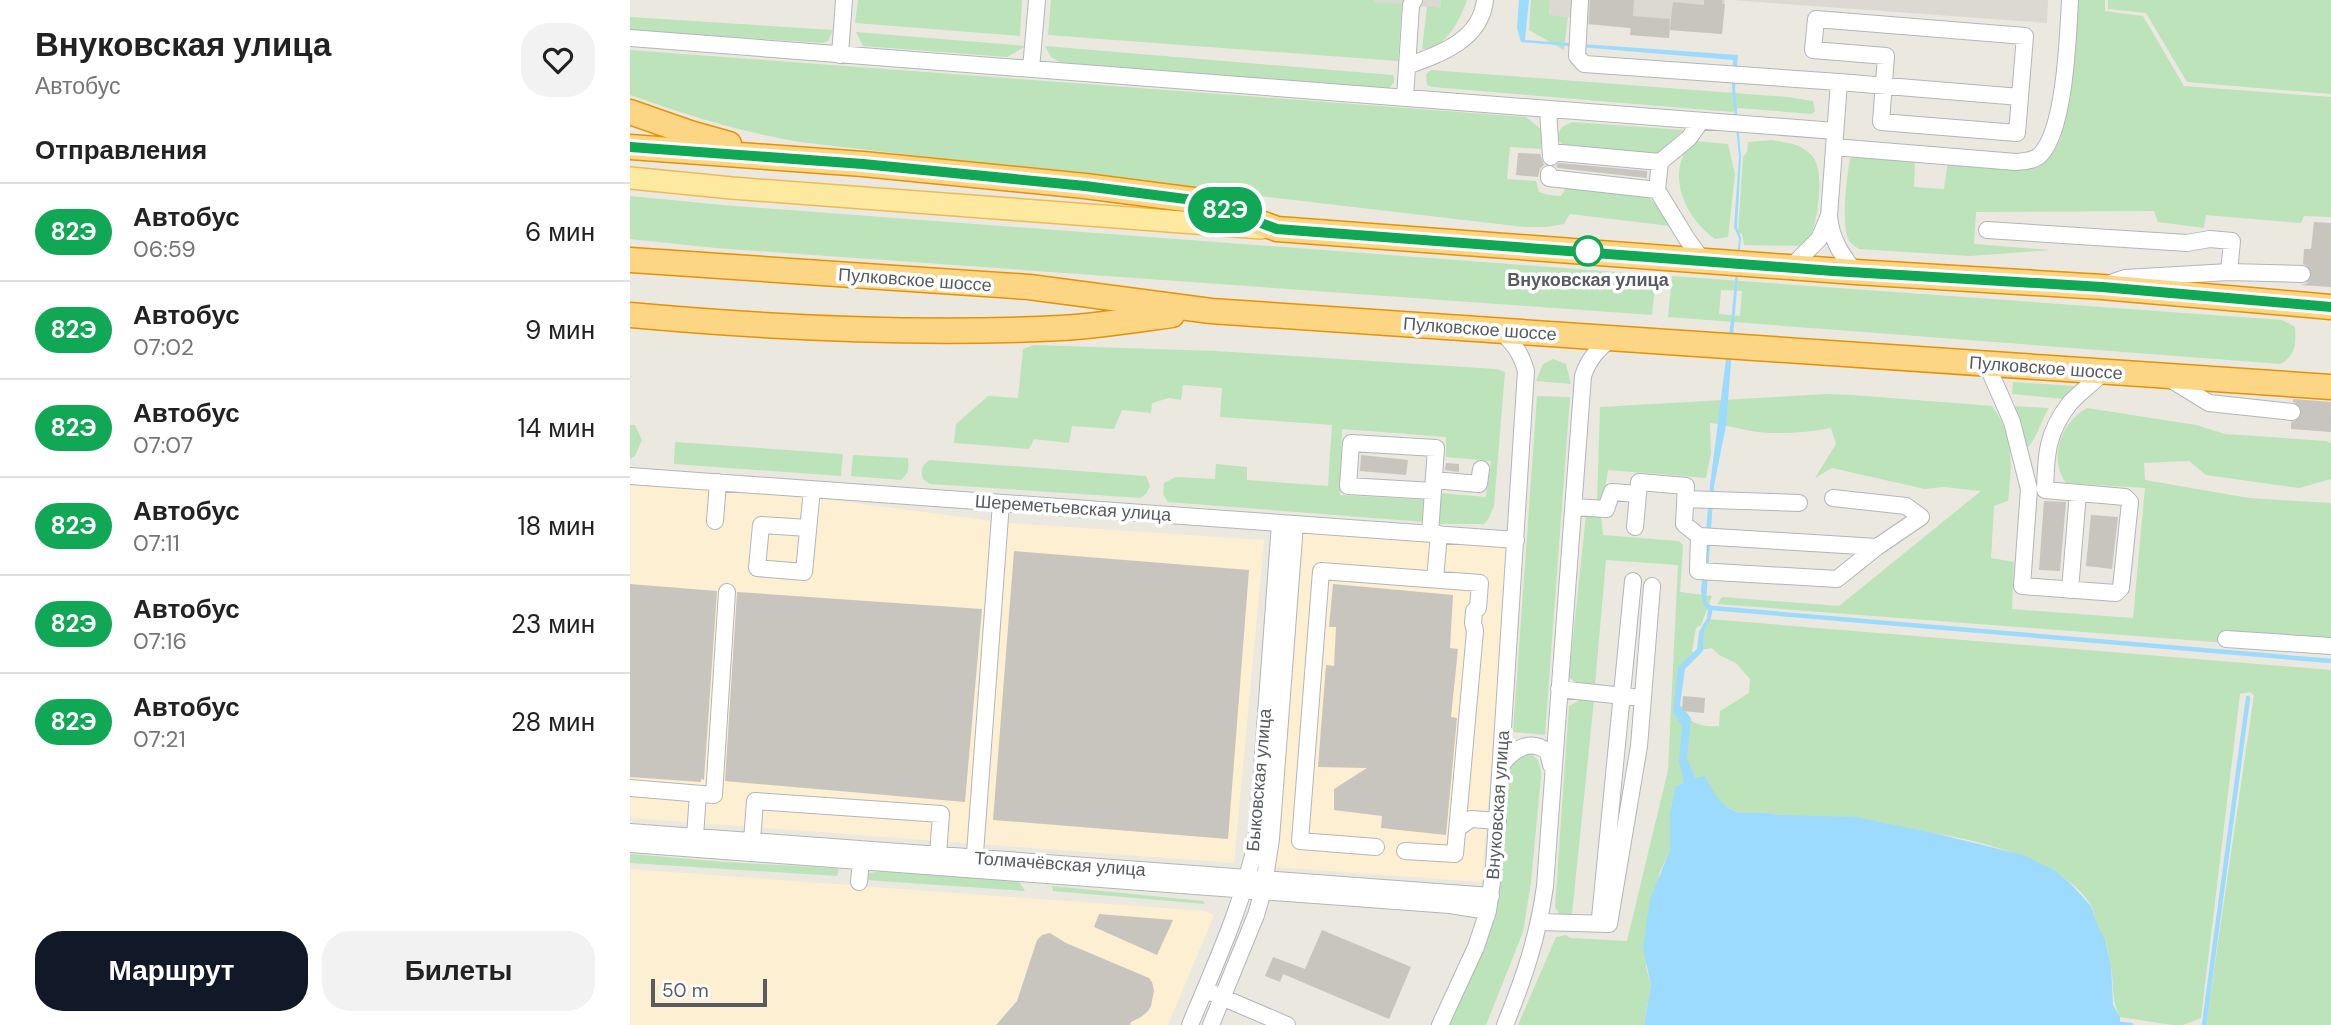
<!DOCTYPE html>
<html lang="ru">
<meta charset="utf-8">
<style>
body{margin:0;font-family:"DM Sans",sans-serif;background:#f2f2f2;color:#222;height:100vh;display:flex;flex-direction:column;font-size:26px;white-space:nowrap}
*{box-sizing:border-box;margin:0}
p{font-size:23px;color:#767676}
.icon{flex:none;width:38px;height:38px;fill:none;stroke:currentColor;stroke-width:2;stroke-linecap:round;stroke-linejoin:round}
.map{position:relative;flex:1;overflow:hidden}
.sheet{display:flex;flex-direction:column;background:#fff;width:630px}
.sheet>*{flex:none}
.badge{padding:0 14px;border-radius:23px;font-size:24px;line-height:46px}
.scale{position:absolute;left:21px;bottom:18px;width:116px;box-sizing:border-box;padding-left:7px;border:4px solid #585c60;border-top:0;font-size:19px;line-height:24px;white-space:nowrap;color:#585c60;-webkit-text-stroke:5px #fff;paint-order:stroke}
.map>.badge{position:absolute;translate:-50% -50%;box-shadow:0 0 0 4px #fff}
h2{padding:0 35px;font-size:26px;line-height:63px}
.round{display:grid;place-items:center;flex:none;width:74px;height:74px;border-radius:28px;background:#f2f2f2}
.overview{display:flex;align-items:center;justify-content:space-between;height:119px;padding:0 35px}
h1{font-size:33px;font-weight:700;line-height:52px}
.primary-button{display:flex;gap:14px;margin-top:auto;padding:14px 35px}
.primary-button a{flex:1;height:80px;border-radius:28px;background:#111827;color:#fff;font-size:28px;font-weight:700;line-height:80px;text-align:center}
.primary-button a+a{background:#f2f2f2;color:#222}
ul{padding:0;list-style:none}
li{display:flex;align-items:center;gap:21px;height:98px;padding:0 35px;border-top:2px solid #e0e0e0}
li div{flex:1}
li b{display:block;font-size:26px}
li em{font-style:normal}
li .badge{min-width:77px;font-weight:700;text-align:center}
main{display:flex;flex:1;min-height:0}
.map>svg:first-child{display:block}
</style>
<main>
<section class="sheet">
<div class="overview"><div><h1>Внуковская улица</h1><p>Автобус</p></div><a class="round"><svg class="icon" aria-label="heart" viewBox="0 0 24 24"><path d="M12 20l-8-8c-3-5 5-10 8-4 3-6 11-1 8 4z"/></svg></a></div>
<h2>Отправления</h2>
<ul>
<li><span class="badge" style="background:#10a855;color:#fff">82Э</span><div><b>Автобус</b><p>06:59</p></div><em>6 мин</em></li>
<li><span class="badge" style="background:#10a855;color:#fff">82Э</span><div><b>Автобус</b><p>07:02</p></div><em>9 мин</em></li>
<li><span class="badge" style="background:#10a855;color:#fff">82Э</span><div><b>Автобус</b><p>07:07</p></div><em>14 мин</em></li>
<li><span class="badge" style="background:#10a855;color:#fff">82Э</span><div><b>Автобус</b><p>07:11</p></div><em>18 мин</em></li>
<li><span class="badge" style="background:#10a855;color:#fff">82Э</span><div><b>Автобус</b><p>07:16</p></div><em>23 мин</em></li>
<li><span class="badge" style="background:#10a855;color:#fff">82Э</span><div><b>Автобус</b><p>07:21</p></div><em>28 мин</em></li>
</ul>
<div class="primary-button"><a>Маршрут</a><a>Билеты</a></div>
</section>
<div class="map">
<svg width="1701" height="1025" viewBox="0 0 1701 1025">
<rect width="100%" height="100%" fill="#ebe8df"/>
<!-- commercial -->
<path fill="#fdf0d2" d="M0,482L125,490L377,523L634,540L604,863L0,818Z
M668,522L879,541L852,882L645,867Z
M0,869L574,911L584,915L538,1025H0Z"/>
<!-- industrial -->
<path fill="#dcd9d3" d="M717,0H811L810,8Z
M920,0H1095L1092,34L1040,30L1039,38L1000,35V28L955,24V18L919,16Z
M1101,0H1418L1417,23Z"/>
<!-- green -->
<path fill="#bde3ba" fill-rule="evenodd" d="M228,0H392L390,36L225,23Z
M421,0H744V2L772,4L768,61L418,35Z
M811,0H837C830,19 816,50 792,49L797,6L810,8Z
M901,0H920L919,15L938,17L934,50L899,30Z
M1447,0H1475V11L1513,16L1554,86L1701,97V217L1674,216L1671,223L1576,215L1574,228L1528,222L1524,211L1346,212L1344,244L1421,250L1340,256L1229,249C1226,247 1223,245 1220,242C1210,228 1217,177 1220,159L1225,155L1285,159L1284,187L1314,189L1318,161L1408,163L1422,154L1430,140L1441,89Z
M1478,0H1701V94L1557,82L1516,13L1478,9Z
M0,17L203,30L198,41L193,43L0,30Z
M226,32L396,46L377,57L233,46Z
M415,46L763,75C766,82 763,85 757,89L433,64L421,57Z
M0,50L896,117L911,129V149L880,147L877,179L906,181L909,192L919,195L931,196L940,181L1013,194C1025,202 1035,212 1040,226L940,214L934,224L916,227H894L170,142C111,132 56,115 0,95Z
M801,70L1158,97L1183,101L1185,111L1182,114L1109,108L1102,112L802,87L797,85L796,74Z
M943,122L1053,130L1026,156L938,148L928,140C928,128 932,126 943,122Z
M1142,140C1157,143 1173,144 1183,157C1195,172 1188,223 1179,239C1177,243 1174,244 1171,246L1114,245L1112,234L1108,233L1113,157L1117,152L1118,142Z
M1065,141L1098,144L1105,174L1098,237L1085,239C1060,222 1039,184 1054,154C1057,149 1062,145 1065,141Z
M0,196L92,205L1026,275L1022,315L86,248L0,239Z
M1042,276L1652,320L1665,327C1666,344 1666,354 1651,364L1038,317ZM1091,290L1112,291L1110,316L1089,314Z
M404,345L586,351L866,369L875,372L864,506L859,518L854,524H805L810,493L856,497L861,461L816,457V437L712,429L710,495L797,500L795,522L538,502L533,494L534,483L546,477L585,479L586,464L617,467V480L698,486L702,425L590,417L592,388L553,385L551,400L539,398L522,403L521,413L492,410L484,429L442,426L439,443L404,439L399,449L324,443L326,424L358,396L388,398L393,349Z
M923,359L936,364L941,384L906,381L913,364Z
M1383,382L1444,386L1447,389L1435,399L1382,394Z
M1198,394L1223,395L1362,406C1385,437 1382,465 1378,501L1364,506L1361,558L1384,562L1382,609L1503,618L1515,488L1436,483C1418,458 1431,422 1457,408L1566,425L1595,434L1696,441L1701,443V479L1669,488L1576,475L1559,461L1514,463L1515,480L1619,498L1701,503V651L1087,604L1092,597L1209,606L1351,491L1314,487L1295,489L1202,468L1185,478L1206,444L1201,428C1174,433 1140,436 1112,429C1101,427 1091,424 1080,423L1081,453L1076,478L978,470L973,502H967L970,407Z
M907,396L940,397L915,735L883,732Z
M1383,406L1419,408C1411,420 1407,439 1397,448L1393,447Z
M0,425H5L12,440L5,456L0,459Z
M45,442L213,454L211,476L44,464Z
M223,455L278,458C279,468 279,473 271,480L221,476Z
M300,460L516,476L520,486L516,494L510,498L300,484L293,479C290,470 292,465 300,460Z
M956,514L971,516L973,535L1049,541L1053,545L1050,592L1082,596L1071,625L1066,628L1062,651L1065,655L1051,667L1046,706C1058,721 1069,728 1089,726L1090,711L1119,693L1120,679L1106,663L1089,655L1082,648L1070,650L1072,630L1079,619L1701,670V1025H1576L1624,695L1620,692L1610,694L1571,1018L1553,1025H1542L1490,1017C1481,1001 1484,983 1481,965C1479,957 1478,947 1475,939C1473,935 1469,930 1467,926C1465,919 1464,911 1461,905C1415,831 1228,824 1147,815C1135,811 1126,814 1114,813C1096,811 1073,791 1057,780L1045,787L1040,813V850L1029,874L1016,967L1021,985L1014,1025H888L926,937L936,935L940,938L997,941L1038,770L1048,565L976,560L965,685L946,683L939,677Z
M955,697L964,700L942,914L930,915L925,907L939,706Z
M897,752C909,757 911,765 911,777L901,882L893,932L856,1025H820L866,915L873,869L878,766Z
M0,854L95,862L203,868L209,869L207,876L0,863Z
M250,871L389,881L395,891L236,880V874Z
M422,886L573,901L575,904L423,891Z"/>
<!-- water -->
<path fill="#9cdafe" d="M889,0H899L895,40L1108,55L1105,89L1111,157L1107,227L1111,238L1096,425L1084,486L1076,602L1083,607L1081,618L1074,630L1073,651L1055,669L1050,705L1061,718L1057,758L1065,778L1075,776C1085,795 1094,814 1119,813C1130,813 1137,812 1147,815L1226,817L1308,834L1393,855L1424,870L1440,883L1461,906L1468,927L1475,939L1481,965L1483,1005L1490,1017V1025H1014L1021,985L1013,948L1020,899L1040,850V813L1045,787L1054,782L1049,762L1052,727L1043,711L1048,667L1067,649L1069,632L1077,618L1078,610L1073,603L1071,591L1080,485L1102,312L1109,238L1104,227L1109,157L1102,88L1103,60L891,42L887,28Z"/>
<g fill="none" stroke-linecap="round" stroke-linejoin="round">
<!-- stream -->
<path stroke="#9cdafe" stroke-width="4.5" d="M1082,608L1701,661
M1490,1024L1501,1025
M1574,1025L1618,698"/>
</g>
<!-- building -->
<path fill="#c8c4be" d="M960,0H1004L1003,16L1040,19L1039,38L1000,35L1001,28L959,24Z
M1074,0H1093L1092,4H1095L1092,34L1040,30L1043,2L1074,5Z
M888,153L910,154L914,165L910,169L908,177L886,175Z
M929,163L1017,171V178L928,168L926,166Z
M1684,222L1701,223V287L1671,285L1678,283L1682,275L1681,268L1673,264L1674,249H1681Z
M1663,399L1701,402V432L1661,429V422L1670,419L1672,412L1671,407L1663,402Z
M731,455L778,460L776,475L730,471Z
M816,463L829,464V472L815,470Z
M1414,501L1436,502L1430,571L1409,570Z
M1461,515L1488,517L1482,569L1456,566Z
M384,551L619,570L598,839L363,820Z
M0,584L87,591L74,780L71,779V782L0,777Z
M703,584L823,595L820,648L828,649L821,717L827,718L816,835L751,828L752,816L704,810V789L737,768L688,767L696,665L704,666L706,627H699Z
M107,592L352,609L335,802L95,781Z
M1053,696L1075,698L1074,713L1052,711Z
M469,914L543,920L527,955L464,927Z
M692,930L781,967L759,1019L653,974L650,982L635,976L643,957L675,969Z
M420,933L436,943L519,978L522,982L524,991L521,1006L518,1011L511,1017L501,1022L500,1025H366L387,1001L407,940L412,935Z"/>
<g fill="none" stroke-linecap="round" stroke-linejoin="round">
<!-- minor-tunnel -->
<path stroke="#c6c5bf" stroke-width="16" stroke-dasharray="16 8" stroke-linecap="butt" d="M1672,274L1701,276
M1662,412L1701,415"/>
<!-- minor casing -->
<g stroke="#b2b6ba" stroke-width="18">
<path id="minor" d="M950,0L947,56L954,64L1209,82L1199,216C1201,239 1211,254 1225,272
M1186,19L1395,36L1387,133L1251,122L1256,56L1183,50Z
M0,38L1205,131
M210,55L214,0
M777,66C810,54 851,40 855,0
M401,69L407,0
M1209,82L1390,97
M775,98L781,5L784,0
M918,109L921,157
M1204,147L1386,162C1395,161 1405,161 1411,154C1435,128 1438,37 1440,0
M921,152L1030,162L1059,138L1071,121
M1030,162L1027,190L1057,239L1073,261
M919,174V178L1027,190
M1357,230L1557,243L1580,239L1602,241L1599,272
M1160,268L1189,239L1198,218
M1483,282L1495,278L1599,272L1672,274
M1357,365L1382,422L1399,489L1392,586L1486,593L1491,588L1500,502L1495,497L1415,490C1416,454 1417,432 1440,403C1450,392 1462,384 1472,373
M1538,378L1579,403L1662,412
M0,476L886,540
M804,480L849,484L851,469
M1055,499L1169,503
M944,507L976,509L982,492L1008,494L1009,482L1056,486L1054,524L1069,536L1247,547
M85,521L88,482
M1005,527L1008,494
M178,528L131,525L127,568L174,572L182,489
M800,534L806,448L721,443L718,486L803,491
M1069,536L1068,571L1207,579L1247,547L1291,517L1276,506L1203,498
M805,579L809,534
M1440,590L1448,493
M1596,639L1701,646
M929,689L1003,697
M872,764C884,749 900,738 918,752L921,765
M0,788L84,795L97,592
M828,828L841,819L868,821
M0,832L861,896
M65,836L68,794
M122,841L125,801L311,814L308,855
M0,844L820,905L858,911
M746,847L670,841L691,571L850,583L848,608L844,611L843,623L845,631L825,854L775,851
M344,867L371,503
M229,882L231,861
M970,918L1003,581
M910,922L979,924L1009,746L1022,586
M582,993L657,1025
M560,1025C586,962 613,905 627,838L650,523
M581,1025L626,915L633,891L641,839L665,524
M810,1025L846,947L858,911L864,867L896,371C891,353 884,344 871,331
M875,1025C894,978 908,937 915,886L953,376C959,358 968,349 983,337"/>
</g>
<!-- major casing -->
<g stroke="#f0ba53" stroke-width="24">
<path id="major" d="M0,178L102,188L631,228"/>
</g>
<!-- highway casing -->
<g stroke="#e89102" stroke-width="27">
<path id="highway" d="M0,112L60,133L99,144
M0,147L233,164L455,186L571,201L647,229L1225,272L1472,287L1701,307
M0,260L399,287L581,311L1701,387
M0,315C143,328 288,335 431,328C468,326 506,320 542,315"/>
</g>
<!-- minor -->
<use href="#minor" stroke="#fff" stroke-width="16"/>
<!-- major -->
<use href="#major" stroke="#fee9a1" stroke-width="21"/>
<!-- highway -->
<use href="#highway" stroke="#fcd685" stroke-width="24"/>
</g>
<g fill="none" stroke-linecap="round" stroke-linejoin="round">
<!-- line casing -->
<g stroke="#fff" stroke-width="16">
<path id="line" d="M0,147L233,164L455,186L571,201L647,229L1203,271L1472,287L1701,307"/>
</g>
<!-- line -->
<use href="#line" stroke="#10a855" stroke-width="10"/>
</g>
<!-- markers -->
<circle fill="#fff" stroke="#10a855" stroke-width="3.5" cx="958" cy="251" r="14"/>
<g text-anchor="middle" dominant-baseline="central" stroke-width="7" stroke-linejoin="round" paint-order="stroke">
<!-- street labels -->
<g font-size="18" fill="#585c60" stroke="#fff">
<text transform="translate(285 280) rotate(4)">Пулковское шоссе</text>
<text transform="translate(850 329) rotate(4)">Пулковское шоссе</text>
<text transform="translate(1416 368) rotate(4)">Пулковское шоссе</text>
<text transform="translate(443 508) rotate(4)">Шереметьевская улица</text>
<text transform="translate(629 780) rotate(-85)">Быковская улица</text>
<text transform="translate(868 805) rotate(-86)">Внуковская улица</text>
<text transform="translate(430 864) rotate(4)">Толмачёвская улица</text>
</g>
<!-- stop labels -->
<g font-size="18" font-weight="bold" fill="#585c60" stroke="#fff">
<text x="958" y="280">Внуковская улица</text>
</g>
</g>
</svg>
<div class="scale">50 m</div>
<b class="badge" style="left:595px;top:210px;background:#10a855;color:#fff">82Э</b>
</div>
</main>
